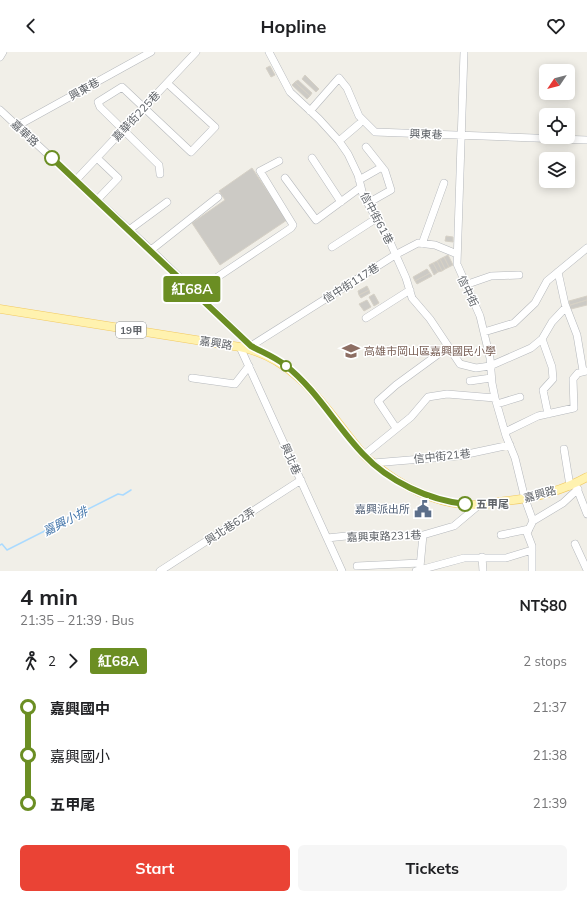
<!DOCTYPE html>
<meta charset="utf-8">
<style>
body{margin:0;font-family:Mulish,"Noto Sans TC",sans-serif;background:#f6f6f6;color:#202124;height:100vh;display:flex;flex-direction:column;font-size:15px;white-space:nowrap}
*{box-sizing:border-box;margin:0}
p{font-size:13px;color:#757577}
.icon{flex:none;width:22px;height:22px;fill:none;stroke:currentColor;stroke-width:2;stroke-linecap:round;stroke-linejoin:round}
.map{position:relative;height:519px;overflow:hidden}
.panel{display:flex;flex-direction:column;background:#fff;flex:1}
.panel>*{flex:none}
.badge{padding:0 8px;border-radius:3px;font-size:14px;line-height:26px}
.needle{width:26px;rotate:235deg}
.tools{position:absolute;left:539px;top:12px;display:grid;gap:8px}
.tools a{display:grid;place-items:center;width:36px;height:36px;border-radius:6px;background:#fff;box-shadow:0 2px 10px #0003;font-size:20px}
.map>.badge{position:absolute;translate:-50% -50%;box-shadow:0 0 0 2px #fff}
.legs{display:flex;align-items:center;gap:6px;height:44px;padding:0 20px;font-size:13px}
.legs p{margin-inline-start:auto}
.overview{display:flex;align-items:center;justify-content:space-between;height:68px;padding:0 20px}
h1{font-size:22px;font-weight:700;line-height:30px}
.action{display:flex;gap:8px;margin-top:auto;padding:8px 20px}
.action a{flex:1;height:46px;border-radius:6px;background:#ea4335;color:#fff;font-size:16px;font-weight:700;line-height:46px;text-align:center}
.action a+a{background:#f6f6f6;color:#202124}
ul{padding:0 20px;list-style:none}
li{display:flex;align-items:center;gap:14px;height:48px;font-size:15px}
li i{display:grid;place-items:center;width:6px;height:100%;margin:0 5px;background:currentColor}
li i::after{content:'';width:10px;height:10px;margin:-5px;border:3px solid;border-radius:50%;background:#fff}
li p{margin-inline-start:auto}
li:first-child i{background:linear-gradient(#0000 50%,currentColor 0)}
li:last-child i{background:linear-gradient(currentColor 50%,#0000 0)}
header{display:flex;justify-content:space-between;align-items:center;height:52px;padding:0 20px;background:#fff;font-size:18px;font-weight:700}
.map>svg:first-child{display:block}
</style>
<header><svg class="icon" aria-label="back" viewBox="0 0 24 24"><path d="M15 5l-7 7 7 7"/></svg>Hopline<svg class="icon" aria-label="heart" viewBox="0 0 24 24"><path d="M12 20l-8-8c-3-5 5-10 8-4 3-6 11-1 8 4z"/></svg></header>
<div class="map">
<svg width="587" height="519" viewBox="0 0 587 519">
<rect width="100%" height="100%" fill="#f1efe8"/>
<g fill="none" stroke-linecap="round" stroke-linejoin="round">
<!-- stream -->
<path stroke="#aadaff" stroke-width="1.5" d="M0,493L2,492L7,498L118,442L123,443L131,438"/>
</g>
<!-- building -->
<path fill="#cccac5" stroke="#d6d1c6" d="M270,14L275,23L271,25L266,16Z
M305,23L319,37L316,40L302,27Z
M298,28L312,41L310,44L295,30Z
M295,30L310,44L307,47L292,33Z
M252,116L287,168L220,213L192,171L225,148L219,139Z
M446,184L453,185V190L445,189Z
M448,203L453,213L449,215L444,205Z
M444,205L449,215L445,217L440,207Z
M440,207L445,217L442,219L437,209Z
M437,209L442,219L438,220L433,211Z
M433,211L438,220L434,223L429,213Z
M427,217L430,221L415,229L413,225Z
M430,221L432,224L417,232L415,229Z
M367,234L369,238L359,243L358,239Z
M369,238L370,241L361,246L359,243Z
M374,242L379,251L374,254L369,245Z
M587,244V248L570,253L569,249Z
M367,248L371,255L364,259L359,252Z
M587,248V253L571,257L570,253Z"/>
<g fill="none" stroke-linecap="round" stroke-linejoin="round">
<!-- minor casing -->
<g stroke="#b5b8bc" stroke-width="8">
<path id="minor" d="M269,0L290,40L319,67L339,89L348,102L358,123L363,143L390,190L406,226L412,246L430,267L460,312L476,316L490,314L531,296L542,287L552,270L566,255
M464,0L457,212L480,264L490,306L492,331L495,346L506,384L515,406L525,447L533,469L527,481L532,494V519
M0,5L3,0
M0,58L151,198L251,294L260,299
M310,59L339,26L347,36L359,64L375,80L587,88
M17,74L151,0
M339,89L359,72
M366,95L385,119L391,138L368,151
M97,106L118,126L97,148
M312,106L341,150
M160,122L159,113L100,55L98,50L122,35L191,100L215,75L167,31
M285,126L316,168L361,135
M76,128L196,0
M359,128L382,115
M129,178L167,150
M422,192L444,131
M332,195L377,166
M151,198L218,145
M558,220L565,252L577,283L583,319
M465,233L491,224L519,223
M195,240L291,176L293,173L260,119L279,109
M366,266L410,238
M484,280L514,271L535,251L547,229L587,196
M542,287L552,315L553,327L543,338L548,362
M251,294L395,203L418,191L435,193L457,202
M240,295L342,519
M192,326L235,332L249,314
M470,329L491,326
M497,352L520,345
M396,376L378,349L396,333L448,295
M505,380L538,364L574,356L573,327L578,321L587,319
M564,397L570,434
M364,403L411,365L428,345L447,342L495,346
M373,411L458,404L510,393
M576,434L587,462
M533,469L563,451L578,437
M501,483L529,477
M327,486L356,483H423L454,474L479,453
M575,492L587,518
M482,505L483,519
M357,514L420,511
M420,515L423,483
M160,519L301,428
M416,519L464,506H506L532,498"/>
</g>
<!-- major casing -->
<g stroke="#f2c960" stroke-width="9">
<path id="major" d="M0,257L240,295C300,307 326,359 363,402C369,409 378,415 386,421C412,440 446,454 479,453C488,452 497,450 506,449C535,446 562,439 587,425"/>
</g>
<!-- minor -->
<use href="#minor" stroke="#fff" stroke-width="7"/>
<!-- major -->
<use href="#major" stroke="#fff2af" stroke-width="8"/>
</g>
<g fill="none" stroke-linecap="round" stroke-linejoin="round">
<!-- line-1 casing -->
<g stroke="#fff" stroke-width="9">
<path id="line-1" d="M52,106L251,294C262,300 275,305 285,313C317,338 336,374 363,402C389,430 429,448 465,452"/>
</g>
<!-- line-1 -->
<use href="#line-1" stroke="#6b8e23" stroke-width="6"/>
</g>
<!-- icons -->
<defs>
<g id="school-bare" transform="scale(1.38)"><path d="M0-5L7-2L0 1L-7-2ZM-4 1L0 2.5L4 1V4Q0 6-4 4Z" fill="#8d6e63" stroke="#fff" stroke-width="2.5" paint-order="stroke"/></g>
<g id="civic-bare" transform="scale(1.38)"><path d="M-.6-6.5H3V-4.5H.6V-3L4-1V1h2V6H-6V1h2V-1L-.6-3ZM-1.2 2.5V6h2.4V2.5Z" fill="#5c6f8a" stroke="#fff" stroke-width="2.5" paint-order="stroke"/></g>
</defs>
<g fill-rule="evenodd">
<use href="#school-bare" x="351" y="299"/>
<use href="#civic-bare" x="423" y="457"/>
</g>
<!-- markers -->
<g fill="#fff" stroke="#6b8e23" stroke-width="2">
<circle cx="52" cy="106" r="7"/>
<circle cx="286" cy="314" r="5"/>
<circle cx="465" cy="452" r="7"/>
</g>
<g text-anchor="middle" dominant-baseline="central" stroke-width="3" stroke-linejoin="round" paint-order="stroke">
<!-- shield labels -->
<rect fill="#fff" stroke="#8f9295" stroke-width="1" x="116" y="270" width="30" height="16" rx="3"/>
<g font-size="10" font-weight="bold" fill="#5f6368">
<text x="131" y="278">19甲</text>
</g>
<!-- street labels -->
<g font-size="11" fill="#5f6368" stroke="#fff">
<text transform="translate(84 37) rotate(-29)">興東巷</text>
<text transform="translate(136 64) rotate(-47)">嘉華街225巷</text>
<text transform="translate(25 81) rotate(43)">嘉華路</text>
<text transform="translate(426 82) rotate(2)">興東巷</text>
<text transform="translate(377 166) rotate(62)">信中街61巷</text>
<text transform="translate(351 231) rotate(-32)">信中街117巷</text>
<text transform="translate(468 239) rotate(64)">信中街</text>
<text transform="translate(216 291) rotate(9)">嘉興路</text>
<text transform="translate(442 404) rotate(-6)">信中街21巷</text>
<text transform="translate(291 407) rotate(66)">興北巷</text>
<text transform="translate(540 442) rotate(-15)">嘉興路</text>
<text transform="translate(230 474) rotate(-33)">興北巷62弄</text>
<text transform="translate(384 484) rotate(-2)">嘉興東路231巷</text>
</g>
<!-- education labels -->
<g font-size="11" fill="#785e54" stroke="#fff" text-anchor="start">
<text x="364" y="299">高雄市岡山區嘉興國民小學</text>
</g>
<!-- stop labels -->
<g font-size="11" font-weight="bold" fill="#5f6368" stroke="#fff" text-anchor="start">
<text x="476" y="452">五甲尾</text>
</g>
<!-- service labels -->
<g font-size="11" fill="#4e5e75" stroke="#fff" text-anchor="end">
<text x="410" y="457">嘉興派出所</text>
</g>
<!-- water labels -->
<g font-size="12" font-style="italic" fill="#4174aa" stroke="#fff">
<text transform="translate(65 469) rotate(-27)">嘉興小排</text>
</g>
</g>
</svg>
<div class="tools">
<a><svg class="needle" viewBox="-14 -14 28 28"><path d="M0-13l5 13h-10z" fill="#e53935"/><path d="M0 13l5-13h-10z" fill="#757577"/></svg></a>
<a><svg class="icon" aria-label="locate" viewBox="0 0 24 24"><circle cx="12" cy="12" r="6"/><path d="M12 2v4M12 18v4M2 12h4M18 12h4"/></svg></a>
<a><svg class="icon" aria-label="layers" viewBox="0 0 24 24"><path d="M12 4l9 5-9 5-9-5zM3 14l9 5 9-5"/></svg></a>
</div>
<b class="badge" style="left:192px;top:237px;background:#6b8e23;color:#fff">紅68A</b>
</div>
<section class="panel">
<div class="overview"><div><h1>4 min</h1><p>21:35 – 21:39 · Bus</p></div><b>NT$80</b></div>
<div class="legs"><svg class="icon" aria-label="walk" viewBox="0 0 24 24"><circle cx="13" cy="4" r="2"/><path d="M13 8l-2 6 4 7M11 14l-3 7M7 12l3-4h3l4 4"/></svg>2<svg class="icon" aria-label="forward" viewBox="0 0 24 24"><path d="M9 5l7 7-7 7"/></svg><b class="badge" style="background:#6b8e23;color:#fff">紅68A</b><p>2 stops</p></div>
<ul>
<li><i style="color:#6b8e23"></i><b>嘉興國中</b><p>21:37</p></li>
<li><i style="color:#6b8e23"></i><span>嘉興國小</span><p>21:38</p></li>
<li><i style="color:#6b8e23"></i><b>五甲尾</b><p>21:39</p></li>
</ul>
<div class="action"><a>Start</a><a>Tickets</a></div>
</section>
